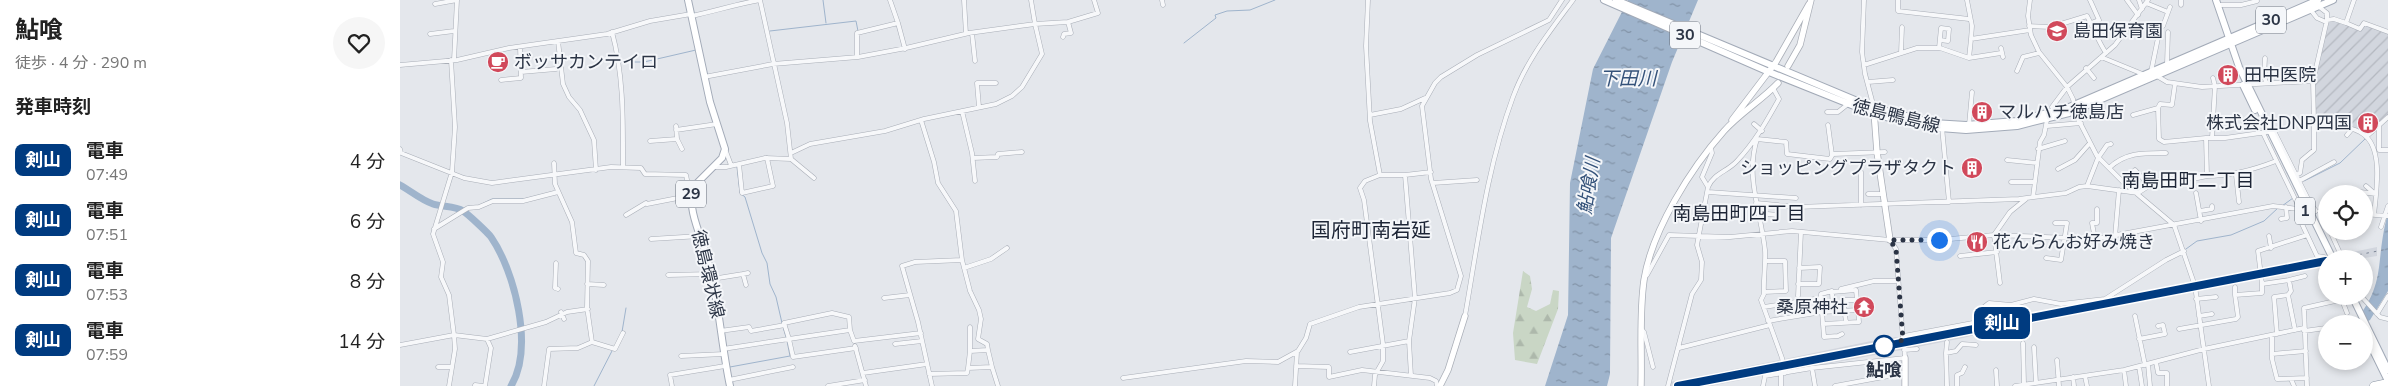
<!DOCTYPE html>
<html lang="ja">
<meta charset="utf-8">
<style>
body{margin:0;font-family:"Nunito Sans","Noto Sans JP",sans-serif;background:#f6f6f6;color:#222;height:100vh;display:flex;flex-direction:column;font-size:19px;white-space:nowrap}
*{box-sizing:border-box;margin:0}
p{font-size:16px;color:#767676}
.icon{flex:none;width:28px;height:28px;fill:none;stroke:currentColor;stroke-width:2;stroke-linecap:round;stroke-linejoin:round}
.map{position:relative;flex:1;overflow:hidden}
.side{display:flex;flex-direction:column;background:#fff;width:400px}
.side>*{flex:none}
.badge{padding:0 10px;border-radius:8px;font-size:18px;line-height:32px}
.fabs{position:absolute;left:1918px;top:185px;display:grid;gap:10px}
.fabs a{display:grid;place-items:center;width:55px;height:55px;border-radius:50%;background:#fff;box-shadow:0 2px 8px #0003;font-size:25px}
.you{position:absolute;width:25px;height:25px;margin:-12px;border:4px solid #fff;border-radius:50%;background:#1a73e8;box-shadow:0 0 0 8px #1a73e833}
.map>.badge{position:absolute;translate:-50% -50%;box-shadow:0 0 0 2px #fff}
h2{padding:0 15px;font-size:19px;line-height:45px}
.round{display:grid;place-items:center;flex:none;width:52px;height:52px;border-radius:26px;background:#f6f6f6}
.summary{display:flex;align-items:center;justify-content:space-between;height:85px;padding:0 15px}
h1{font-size:24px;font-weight:700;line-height:38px}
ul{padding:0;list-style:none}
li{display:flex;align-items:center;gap:15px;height:60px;padding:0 15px}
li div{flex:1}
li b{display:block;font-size:19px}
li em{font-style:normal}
li .badge{min-width:55px;font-weight:700;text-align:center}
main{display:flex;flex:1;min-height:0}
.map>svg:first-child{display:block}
</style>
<main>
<section class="side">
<div class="summary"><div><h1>鮎喰</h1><p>徒歩 · 4 分 · 290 m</p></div><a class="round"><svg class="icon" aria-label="heart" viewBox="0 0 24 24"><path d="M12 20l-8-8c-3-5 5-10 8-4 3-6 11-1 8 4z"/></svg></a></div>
<h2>発車時刻</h2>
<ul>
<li><span class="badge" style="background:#003b80;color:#fff">剣山</span><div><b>電車</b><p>07:49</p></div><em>4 分</em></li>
<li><span class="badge" style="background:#003b80;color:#fff">剣山</span><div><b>電車</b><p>07:51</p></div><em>6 分</em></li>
<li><span class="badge" style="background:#003b80;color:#fff">剣山</span><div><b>電車</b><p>07:53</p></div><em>8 分</em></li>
<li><span class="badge" style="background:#003b80;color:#fff">剣山</span><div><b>電車</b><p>07:59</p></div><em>14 分</em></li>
</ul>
</section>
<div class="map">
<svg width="1988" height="386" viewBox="0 0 1988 386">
<defs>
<pattern id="industrial-furrows" width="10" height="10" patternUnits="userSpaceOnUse" patternTransform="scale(1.25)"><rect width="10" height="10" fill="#d2d6de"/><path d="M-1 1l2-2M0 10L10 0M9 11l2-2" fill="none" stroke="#b4b8c0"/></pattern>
<pattern id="forest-firs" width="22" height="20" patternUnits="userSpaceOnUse" patternTransform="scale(1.25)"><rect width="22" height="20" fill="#c9d6c5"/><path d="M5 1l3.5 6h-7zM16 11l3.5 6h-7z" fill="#adb8ab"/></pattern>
<pattern id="water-ripples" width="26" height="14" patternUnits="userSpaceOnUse" patternTransform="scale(1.25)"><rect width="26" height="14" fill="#9fb4cc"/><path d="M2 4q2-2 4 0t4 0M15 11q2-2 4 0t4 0" fill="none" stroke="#8293a7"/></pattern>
</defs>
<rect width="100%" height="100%" fill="#e4e7ec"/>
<!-- built -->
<path fill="#d2d6de" d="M1977,247V256L1958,259H1926V264L1795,289L1577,335L1576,331L1575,335L1563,338L1507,349L1506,344L1502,345V350L1389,371L1385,359L1476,340V342L1496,337L1503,340L1506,336L1574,324V326L1577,323L1862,271Z
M1380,360L1382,370L1380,372L1311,386H1271L1270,382Z"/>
<!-- industrial -->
<path fill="url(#industrial-furrows)" d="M1935,20L1961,31L1965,25L1988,33V115L1967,133L1915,120V79L1928,23Z"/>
<!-- forest -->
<path fill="url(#forest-firs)" d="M1123,271L1130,276L1132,289L1127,307L1136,311L1150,304L1153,290L1159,291L1158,309L1137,364L1115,360L1113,333Z"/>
<!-- water -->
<path fill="url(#water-ripples)" d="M1228,0H1298L1272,62L1211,238L1210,374L1207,386H1145L1168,315L1170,183L1193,69Z
M1988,213V291L1970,320L1963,324H1953C1988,282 1974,263 1988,213Z"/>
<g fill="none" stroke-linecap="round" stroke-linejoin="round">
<!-- stream -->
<path stroke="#9fb4cc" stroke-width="1" d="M423,0L426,23
M370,31L456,21L458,31
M784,43L816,18L815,15L827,11L850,10L875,0
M221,62H244L296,50
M337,167L340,193L345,197L362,253L367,263L370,284L376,297L382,323
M1904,181L1940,163L1965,139
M82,204L92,199H124L156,191
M1882,206L1893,198
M61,210L69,206
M1786,249L1797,241L1831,235L1864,221L1878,208
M383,327L386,337
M222,332L226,308
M330,367L390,356L387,341
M194,386L213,349"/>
<!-- river -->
<path stroke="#9fb4cc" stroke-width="7" d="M0,185C11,191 21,200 33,204C42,207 55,206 63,211C68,214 88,233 91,237C115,272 134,348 111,386"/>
<!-- street casing -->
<g stroke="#a9aeb7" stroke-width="5">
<path id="street" d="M490,0L498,23
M564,0L566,34
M762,0L763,5
M968,0L966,46L970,121L980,175L965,181L960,188L964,200L983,344V361L975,375L974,386
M1464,0L1462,52L1465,74L1474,108
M1498,0V11L1569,19
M1567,0L1572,26L1571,39
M1630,0L1628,16L1631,35L1639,52L1667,87L1673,99L1676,115L1697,156L1723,182L1774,225L1795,286L1809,386
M1690,0L1699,20L1691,23
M1727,0L1738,15
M1739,0L1742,9
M1954,0L1946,23L1960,29L1964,23L1988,32
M1746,3L1768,12
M35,4L57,0
M1781,5V0
M1817,5H1841L1857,1
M1918,6L1927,13V20L1934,19L1946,23
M1910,9L1917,18L1926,22
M292,16C315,11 337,4 360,0
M1629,26L1651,27L1687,16C1694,29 1698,41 1706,53
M1763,26L1770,7
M212,32C224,76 223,122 223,166
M572,33L575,61
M30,34L54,31
M663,37L664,34L671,33L668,22
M158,41L163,84L169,97L180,110L194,140L196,170
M1539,48L1541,28L1549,29L1548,41L1540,40
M1601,48L1603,57
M1501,53L1502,27
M1601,53L1569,58L1571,39L1630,30
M457,57V33L498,23L505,49
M1701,57L1745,75
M1865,58L1864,76L1866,82
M54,60L57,0
M1767,64L1768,32
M0,65L57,60L109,48L207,34L250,21L291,14
M1464,65L1517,48H1540L1569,58
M1686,68L1694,78
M1617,71L1623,57L1639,53
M121,72L156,69
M1751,72L1758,38
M1757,76L1767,82L1802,87L1913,81L1927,20
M304,77L373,64L458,57L506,48L569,33L635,24L631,0
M1813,78L1815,86L1812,138H1806L1807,176C1832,176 1853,170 1876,161
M101,80L121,78L120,47
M1913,81L1914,122C1929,125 1949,125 1963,134C1984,148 1976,193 1974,215
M1468,82L1493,80
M579,107L577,83H596
M1758,108L1759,139L1764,142L1806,138
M562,111L572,153L575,181
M1427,112H1438L1448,104
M1654,112L1652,107L1667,87L1715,45L1748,0
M970,115L1001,109L1025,98
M1733,115L1758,108L1760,104L1772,105L1775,84
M521,120L534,162L538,183L556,211L562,260L570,291L579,310L581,319L578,339L587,344L588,350
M1354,124L1362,131
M1979,124V150H1988
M1428,125L1432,155
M1569,125L1572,92
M276,126L277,139L282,149
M1647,126L1681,123
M1542,127L1549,202
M276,130L317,124
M1863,133L1897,203L1902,224L1917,256L1924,257
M1947,135L1952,129
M1966,137L1988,117
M1812,138H1825L1874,131L1910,203L1916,211
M250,141L277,139
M1711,144L1707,145L1698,158L1687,186L1738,193L1758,180L1767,183L1770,174L1793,179L1807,176
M0,149L1,153L64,178L92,183L211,167L241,168L245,174L286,175L290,194
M325,149L331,165
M1638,149L1665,141
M391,153L410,144L485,131L524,119L596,104L612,96L622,87L642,54L635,24L668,22L698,13L694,0
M573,158L597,157L598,154L622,152
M391,159L414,178
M1607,160L1637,163
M339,164L342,193L373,186L367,158
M313,167H326L365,158L391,159L387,123L360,0
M1709,168C1726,152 1744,153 1766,153
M1658,169L1675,160L1690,143
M1461,172V205
M980,175H1005L1015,298L1009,341L1011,376
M1005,175L1031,172
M1836,175L1839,202
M1896,175L1900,173L1902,160L1914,150V122
M1899,181L1934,162
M1611,182H1633
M1723,182L1735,170L1750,186
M1033,183L1077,180
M1966,186L1974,193
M1308,187L1302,177L1312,153L1311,148
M1945,190L1976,194
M1308,192L1396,198
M1796,193L1801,221
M1468,194H1483
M1633,197L1640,142L1644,135L1647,120
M1356,203L1397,207L1619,199L1666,193L1679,187L1687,186
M247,204L288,196L291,199
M1800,211L1812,209V206
M1920,211L1926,223
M1358,213L1377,215
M1964,214L1988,216
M226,215L246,203
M1881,219L1887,218L1886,207
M1981,227L1988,206
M34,229L68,208L79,207L93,201H123L158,192
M1930,231L1940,253L1935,255
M1869,236L1871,248
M1715,237L1719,190
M251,239L300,236
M1695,239L1692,223H1697V209
M1490,240L1496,249L1503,340
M1560,256L1597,252
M1646,258L1661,260L1667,223H1655
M156,263L155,288L158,289
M564,268L591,259L607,248
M268,275L311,274
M1247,275L1269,235L1330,237L1392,231L1490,240H1539L1594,235L1695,239L1873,206L1898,209
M312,279L343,274
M1600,283L1594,235L1610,212L1626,199
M187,284L204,285
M1398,284H1419L1420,267L1399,268
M1862,284L1858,251L1907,235
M346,285L343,274L348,273
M1835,287V295L1862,293V284L1889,280
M1441,289L1474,281H1498
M1364,292L1386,291L1385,261H1365
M1398,296L1401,232
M1961,296L1980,317L1988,319
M484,298L510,295
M1421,298V294L1432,291
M1796,299L1816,297
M1942,300L1947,313
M1397,302L1399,316
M1364,307L1421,298L1422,312L1458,310L1459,322L1423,324L1422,312L1368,321
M1433,311L1432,292L1456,290L1457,300H1443L1446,322
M161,312L164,319
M1977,314L1988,296
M1065,316C1078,242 1087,167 1113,97C1126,61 1150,31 1173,0
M1735,316L1745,365
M1799,316L1812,314
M1423,324L1424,337L1438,336L1442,334
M1576,326L1580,310L1589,303L1611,305L1634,299L1661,304L1705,299L1766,260L1784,251
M1241,329L1244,332L1253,367
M1779,329L1836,319L1838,317L1835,295
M450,330L389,339L393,357L456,348
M1895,330L1888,295L1891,291L1889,280L1905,276
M320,331L349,327L351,331L385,325
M1904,331L1926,328
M1877,334L1874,297L1888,295
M1872,335V359L1877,379L1907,378
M1504,336L1594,319
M1739,339L1765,334L1763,325L1758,326
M192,342L215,349L223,333
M1623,343L1624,384
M495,344L522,341
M0,345L54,335L87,339L146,322L167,312L188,309
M455,346L466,386
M1634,347L1636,383
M1279,348L1370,325
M323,349L389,339L384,323L432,313L449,317L450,330L454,341L521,333
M1504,350L1517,349
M570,351V327
M950,352L1009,341
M1546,353L1547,342
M1872,354L1906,351
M281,356L324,354
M1657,360L1659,386
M1756,362L1758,373H1767V386
M1748,364L1750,386
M896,366L929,367V377L962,370L1030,378L1036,381L1037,386
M1739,366L1742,386
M38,367H52
M592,367L598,386
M1412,368L1415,386
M1596,370L1597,386
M1724,370L1726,386
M463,373L527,364
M1381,373V386
M1385,373L1382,358L1361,300L1364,294C1363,279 1366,265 1365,250C1361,212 1345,177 1357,139L1386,142L1387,154L1430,159L1433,154L1485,152
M529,374L567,373L568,368L592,367L588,350L570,351L568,368
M1685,376L1687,386
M1673,377L1674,386
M723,378L846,361L878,362L898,351L906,338L910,324L959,307L1050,293L1057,290L1061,276L1031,179L1022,106L1035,83L1041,77L1077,55L1149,20L1162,0
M1891,379L1894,386
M329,380L393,367
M75,385L83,386
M49,386L55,349L54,335L49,295L41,277L43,262L33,234L52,172L55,127L51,60
M85,386L91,348L87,339
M144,386L149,349L178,348L192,342L187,307L188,261L184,255L176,253L172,222L155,184L154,163
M272,386L270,375L325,366
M428,386L465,380
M532,386L518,322L502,266L515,262L562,260
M895,386L897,352
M1268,386L1292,294L1301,280L1302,262L1297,245L1308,187C1314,173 1327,172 1337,161C1355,142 1366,122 1379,99L1373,88
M1363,386L1365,376L1412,368L1505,358L1504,344
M1435,386L1505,373
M1547,386L1546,353L1556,351L1562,344L1576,345
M1557,386V375L1562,373L1565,367
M1615,386L1724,370L1804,349L1904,328
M1907,386L1904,308L1944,299"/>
</g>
<!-- secondary casing -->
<g stroke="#a9aeb7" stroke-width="7">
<path id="secondary" d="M1388,66L1400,45L1411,0
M1474,111L1477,152L1490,240
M1332,120L1376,62L1409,4
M1505,358V386
M1040,386L1048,370L1065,316
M1241,386C1242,351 1239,315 1244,280C1252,230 1291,168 1324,131C1340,113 1362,100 1378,83"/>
</g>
<!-- primary casing -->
<g stroke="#a3abb8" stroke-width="8">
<path id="primary" d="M288,0L310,102L325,149L322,158L293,187C286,206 302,239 307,257C319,299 321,344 330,386
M1204,0L1369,72L1474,114L1527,127L1566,130L1617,126L1669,113L1933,0
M1216,0L1474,108L1533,123L1566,125L1616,121L1667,108L1918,0
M1816,0L1839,67L1933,259
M1843,85L1855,110
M1952,296L1988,370
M1964,332L1988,381"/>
</g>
<!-- highway casing -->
<g stroke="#8b94a3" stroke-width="9">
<path id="highway" d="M1974,386L1988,383"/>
</g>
<!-- street -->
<use href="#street" stroke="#f7f8fa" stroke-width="4"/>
<!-- secondary -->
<use href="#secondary" stroke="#fff" stroke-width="5.5"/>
<!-- primary -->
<use href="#primary" stroke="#fff" stroke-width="6"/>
<!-- highway -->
<use href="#highway" stroke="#fff" stroke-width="8"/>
<!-- rail -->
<path stroke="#7d8696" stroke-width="1" stroke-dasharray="2.5 5" stroke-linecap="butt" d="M1937,259L1988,249
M1278,386L1926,261"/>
</g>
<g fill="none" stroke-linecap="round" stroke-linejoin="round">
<!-- line casing -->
<g stroke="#fff" stroke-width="11">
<path id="line" d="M1278,386L1926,261"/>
</g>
<!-- line -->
<use href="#line" stroke="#003b80" stroke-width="8"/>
<!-- walk -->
<path stroke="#2b3445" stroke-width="5" stroke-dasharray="0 9" d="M1484,346L1503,340L1496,249L1490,240H1539"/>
</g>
<!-- icons -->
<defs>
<g id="school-disc" transform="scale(1.125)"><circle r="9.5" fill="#d1495b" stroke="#f4f6f9"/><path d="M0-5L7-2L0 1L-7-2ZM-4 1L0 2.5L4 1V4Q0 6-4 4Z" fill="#fff"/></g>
<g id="cafe-disc" transform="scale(1.125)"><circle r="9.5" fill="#d1495b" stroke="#f4f6f9"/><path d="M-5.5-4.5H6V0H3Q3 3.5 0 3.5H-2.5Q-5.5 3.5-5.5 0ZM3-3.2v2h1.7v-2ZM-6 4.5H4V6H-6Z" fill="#fff"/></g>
<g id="building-disc" transform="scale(1.125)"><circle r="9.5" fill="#d1495b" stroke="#f4f6f9"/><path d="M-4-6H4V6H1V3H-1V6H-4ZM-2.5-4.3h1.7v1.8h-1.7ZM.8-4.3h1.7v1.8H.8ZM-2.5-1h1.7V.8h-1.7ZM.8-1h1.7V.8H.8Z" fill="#fff"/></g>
<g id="restaurant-disc" transform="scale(1.125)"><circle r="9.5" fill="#d1495b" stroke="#f4f6f9"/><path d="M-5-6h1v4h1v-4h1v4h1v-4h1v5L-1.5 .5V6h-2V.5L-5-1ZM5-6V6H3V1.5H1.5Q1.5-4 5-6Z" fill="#fff"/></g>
<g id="temple-disc" transform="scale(1.125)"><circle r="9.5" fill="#d1495b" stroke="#f4f6f9"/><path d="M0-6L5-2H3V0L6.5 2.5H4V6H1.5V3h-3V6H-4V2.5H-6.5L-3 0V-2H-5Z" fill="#fff"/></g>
</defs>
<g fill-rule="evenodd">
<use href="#school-disc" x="1657" y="31"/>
<use href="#cafe-disc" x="98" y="62"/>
<use href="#building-disc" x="1828" y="75"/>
<use href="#building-disc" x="1582" y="112"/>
<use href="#building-disc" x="1968" y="123"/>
<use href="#building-disc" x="1572" y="168"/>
<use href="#restaurant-disc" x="1577" y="242"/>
<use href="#temple-disc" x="1464" y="307"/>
</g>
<!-- markers -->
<circle fill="#fff" stroke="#003b80" stroke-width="2.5" cx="1484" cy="346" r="10"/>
<g text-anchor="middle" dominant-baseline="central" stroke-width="4" stroke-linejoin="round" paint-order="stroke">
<!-- shield labels -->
<g fill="#f4f6f9" stroke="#676e7b" stroke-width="1">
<rect x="1856" y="6.5" width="30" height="27" rx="4"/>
<rect x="1270" y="21.5" width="30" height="27" rx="4"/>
<rect x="276" y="180.5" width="30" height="27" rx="4"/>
<rect x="1895" y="197.5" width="20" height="27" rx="4"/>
</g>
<g font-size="16" font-weight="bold" fill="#2b3445">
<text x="1871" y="20">30</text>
<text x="1285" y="35">30</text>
<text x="291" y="194">29</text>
<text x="1905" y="211">1</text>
</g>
<!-- poi labels -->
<g font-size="18" fill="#2b3445" stroke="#f4f6f9" text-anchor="start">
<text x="1673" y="31">島田保育園</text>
<text x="114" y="62">ボッサカンテイロ</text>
<text x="1844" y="75">田中医院</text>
<text x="1598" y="112">マルハチ徳島店</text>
<text x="1952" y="123" text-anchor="end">株式会社DNP四国</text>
<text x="1556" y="168" text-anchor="end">ショッピングプラザタクト</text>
<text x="1593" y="242">花んらんお好み焼き</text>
<text x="1448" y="307" text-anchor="end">桑原神社</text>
</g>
<!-- street labels -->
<g font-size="18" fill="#2b3445" stroke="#f4f6f9">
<text transform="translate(1496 116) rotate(14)">徳島鴨島線</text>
<text transform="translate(308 274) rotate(77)">徳島環状線</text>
</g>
<!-- stop labels -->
<g font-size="18" font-weight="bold" fill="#2b3445" stroke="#f4f6f9">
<text x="1484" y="370">鮎喰</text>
</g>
<!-- water labels -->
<g font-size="19" font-style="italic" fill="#34527a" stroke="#f4f6f9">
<text x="1228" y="79">下田川</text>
<text transform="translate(1189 186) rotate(-81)">鮎喰川</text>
</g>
<!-- neighbourhood labels -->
<g font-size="19" fill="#1d2536" stroke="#f4f6f9">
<text x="1788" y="181">南島田町二丁目</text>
<text x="1339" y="214">南島田町四丁目</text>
</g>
<!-- quarter labels -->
<g font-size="20" fill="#1d2536" stroke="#f4f6f9">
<text x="971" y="230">国府町南岩延</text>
</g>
</g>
</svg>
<div class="fabs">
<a><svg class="icon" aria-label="locate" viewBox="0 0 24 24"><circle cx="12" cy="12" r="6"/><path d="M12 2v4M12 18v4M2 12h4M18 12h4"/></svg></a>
<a>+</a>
<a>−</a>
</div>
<div class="you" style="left:1539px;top:240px"></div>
<b class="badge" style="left:1602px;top:323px;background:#003b80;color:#fff">剣山</b>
</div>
</main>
